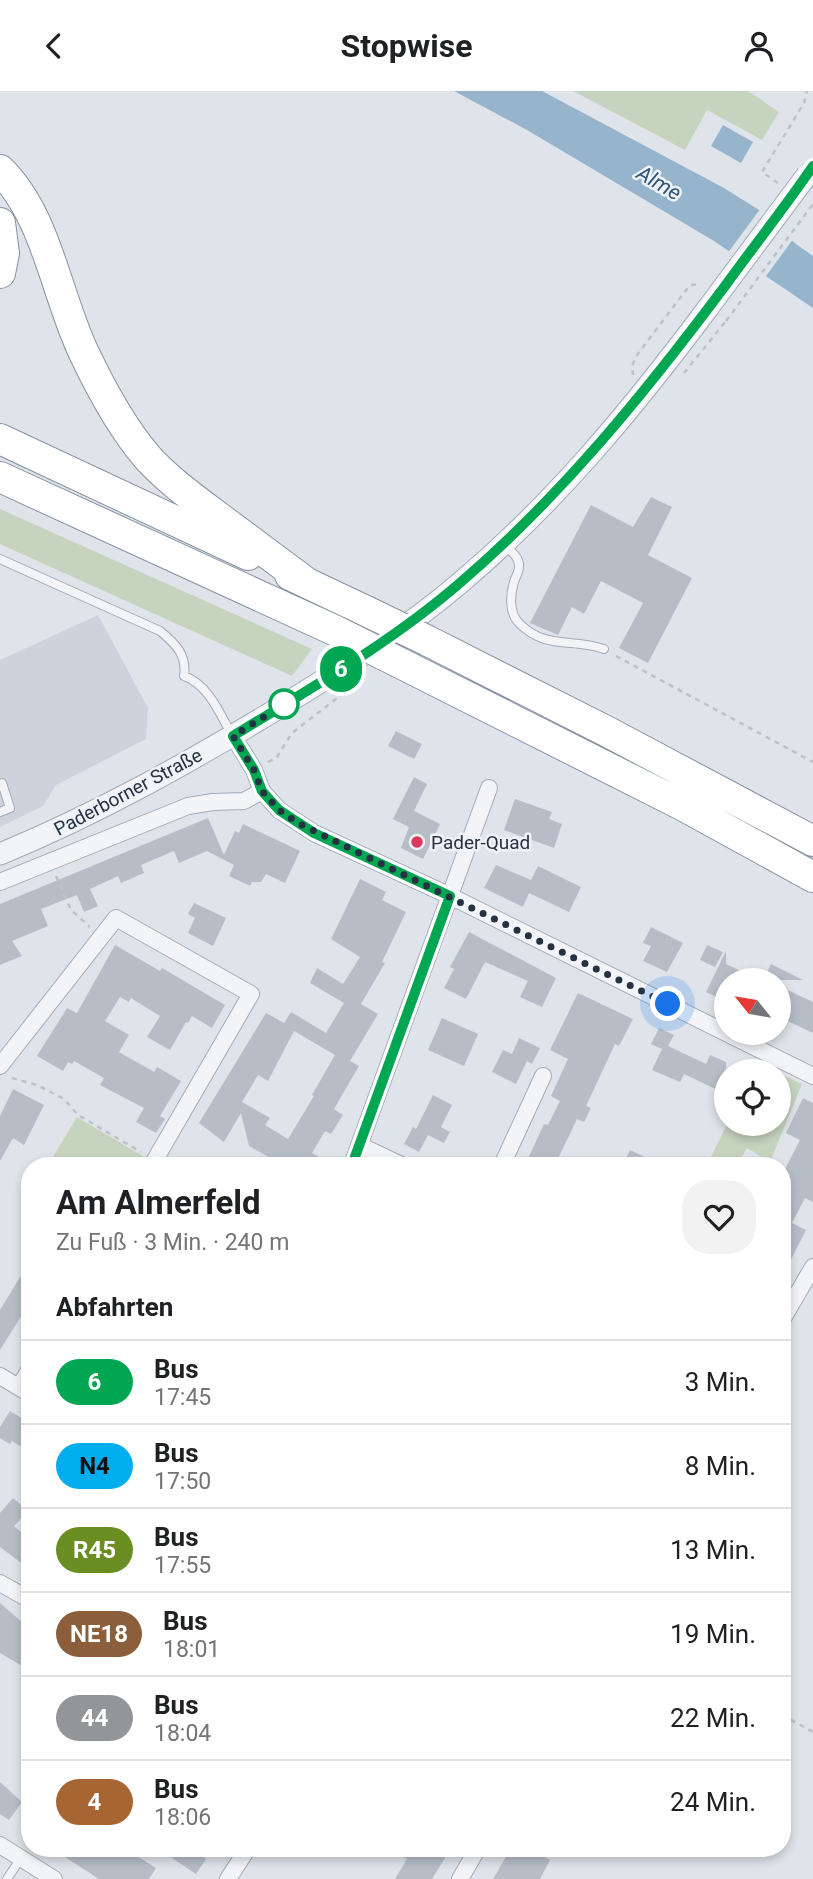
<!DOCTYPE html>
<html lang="de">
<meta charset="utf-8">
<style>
body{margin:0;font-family:Roboto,sans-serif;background:#f2f2f2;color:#202124;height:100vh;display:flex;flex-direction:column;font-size:26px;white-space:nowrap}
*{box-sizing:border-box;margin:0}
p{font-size:23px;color:#757577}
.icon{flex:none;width:38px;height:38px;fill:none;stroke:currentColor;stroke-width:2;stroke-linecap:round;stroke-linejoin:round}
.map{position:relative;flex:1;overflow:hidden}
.panel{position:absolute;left:21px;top:1066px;width:770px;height:700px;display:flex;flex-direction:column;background:#fff;border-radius:28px;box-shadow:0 4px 10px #0003}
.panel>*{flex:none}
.badge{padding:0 14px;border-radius:23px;font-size:24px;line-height:46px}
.needle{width:46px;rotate:300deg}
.controls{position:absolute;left:714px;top:877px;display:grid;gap:14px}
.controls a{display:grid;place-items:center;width:77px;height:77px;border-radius:50%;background:#fff;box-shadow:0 4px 10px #0003;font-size:35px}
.you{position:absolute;width:35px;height:35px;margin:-18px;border:5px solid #fff;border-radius:50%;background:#1a73e8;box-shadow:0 0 0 10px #1a73e833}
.map>.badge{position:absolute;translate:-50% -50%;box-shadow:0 0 0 4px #fff}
h2{padding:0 35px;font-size:26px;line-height:63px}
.round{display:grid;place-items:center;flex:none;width:74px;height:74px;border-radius:28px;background:#f2f2f2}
.summary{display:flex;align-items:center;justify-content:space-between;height:119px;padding:0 35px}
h1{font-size:33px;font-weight:700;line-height:52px}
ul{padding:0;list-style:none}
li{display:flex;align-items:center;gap:21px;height:84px;padding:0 35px;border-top:2px solid #e0e0e0}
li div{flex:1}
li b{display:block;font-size:26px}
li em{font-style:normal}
li .badge{min-width:77px;font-weight:700;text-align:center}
header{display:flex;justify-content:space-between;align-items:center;height:91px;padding:0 35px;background:#fff;font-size:32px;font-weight:700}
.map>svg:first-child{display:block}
</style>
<header><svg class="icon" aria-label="back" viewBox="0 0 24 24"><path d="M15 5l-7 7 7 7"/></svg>Stopwise<svg class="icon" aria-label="person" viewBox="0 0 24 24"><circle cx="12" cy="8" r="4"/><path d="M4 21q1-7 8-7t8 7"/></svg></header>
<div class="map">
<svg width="813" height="1788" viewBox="0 0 813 1788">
<rect width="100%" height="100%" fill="#dfe4ea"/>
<!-- built -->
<path fill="#cdd3dc" d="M98,524L148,617L146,648L56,694L43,715L0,736V569Z"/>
<!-- green -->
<path fill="#c6d4bf" d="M573,0H748L779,21L762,49L707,19L685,59Z
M0,418L312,558L292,585L0,453Z
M779,982L802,993L770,1071L747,1057L737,1074H713L708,1072L727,1033L779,1032Z
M77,1026L146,1067L141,1074H48Z"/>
<!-- water -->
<path fill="#97b4cd" d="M454,0H542L724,97L759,119L796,153L813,165V217L714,150L527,39Z
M723,34L753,51L741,72L711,55Z"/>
<!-- pier -->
<path fill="#dfe4ea" d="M761,117L794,147L763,189L727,163Z"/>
<!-- building -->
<path fill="#b6bdc7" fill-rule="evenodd" d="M651,406L672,416L648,464L692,487L648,572L619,557L643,512L601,490L584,523L572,516L558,544L530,532L591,414L633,436Z
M396,640L422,653L414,668L388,655Z
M414,686L427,693L414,720L440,733L423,768L401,757L409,736L393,728Z
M515,708L552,721L549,728L562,733L554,757L504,739Z
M208,727L224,764L235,740L239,742L243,733L300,760L285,792L266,783L261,791H252L250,795L229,785L234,774L207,760L179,772L174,760L141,774L144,782L121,792L118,785L90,798L98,815L84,821L77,804L41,818L48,835L12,850L22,865L0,874V813Z
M496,774L531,789L538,775L581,796L569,821L529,802L523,816L484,797Z
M360,788L386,801L382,809L406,821L382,871L385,872L361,913L378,923L350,970L359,975L334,1018L343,1024L331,1043L325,1040L312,1062L333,1074H283L249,1055L241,1022L224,1051L199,1032L266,922L284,932L291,921L326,942L344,912L310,892L317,877L343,893L360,866L331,848ZM294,940L335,964L312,1004L314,1005L288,1048L265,1034L270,1027L242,1011L258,984L268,990Z
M194,812L226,827L213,855L188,842L195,827L188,823Z
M651,836L683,852L667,881L643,870L651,855L643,852Z
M469,841L556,887L542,916L520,906L528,890L485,871L466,908L444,897L454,878L450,876Z
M115,854L160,880L162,877L225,914L212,937L192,925L188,932L186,931L170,959L147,946L160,925L131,907L129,911L120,906L105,930L129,944L119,961L154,981L157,976L181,990L160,1025L165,1028L156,1042L136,1031L144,1017L100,994L104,987L74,970L72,973L68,971L63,980L37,965L67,917L77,922Z
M707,854L723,861L715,876L700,869Z
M726,860V873L759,889H726V911L706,901Z
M771,873L803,889H763Z
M779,895L813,911V942L779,926Z
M578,902L633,928L619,955L615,953L586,1015L591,1017L584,1031L577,1028L555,1074H525L544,1033L548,1034L560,1010L551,1005L568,968L550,959Z
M442,927L478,943L464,975L428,959Z
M659,937L674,944L668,955L706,973L710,964L726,971V1003L684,983L680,991L652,979L662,958L651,953Z
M519,947L540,957L532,973L527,970L516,993L492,981L503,959L512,963Z
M13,998L44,1014L24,1054L13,1047L0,1070V1025Z
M433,1004L452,1014L441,1036L450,1041L444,1052L428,1044L419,1061L404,1053L413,1036L416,1038Z
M803,1007L813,1012V1111L805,1107L792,1132L806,1139L782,1186V1112L787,1100L782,1097V1084L800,1049L786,1042Z
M630,1059L662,1074H623Z
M30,1170V1211L0,1259V1219Z
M10,1320L30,1332V1339L20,1355L12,1350L10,1353L0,1347V1336Z
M13,1407L28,1420L14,1435L30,1449V1467L24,1474L0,1456V1422Z
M0,1512L30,1538V1570L26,1568L22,1575L0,1562Z
M0,1691L22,1711L9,1729L0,1723Z
M51,1757H124L156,1777L149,1788H99Z
M157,1757H191L206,1768L196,1783Z
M388,1757H451L432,1788H395L407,1768Z
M511,1757H529L550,1769L540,1788H493Z"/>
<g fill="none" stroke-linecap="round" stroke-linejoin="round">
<!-- service casing -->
<g stroke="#a4abb4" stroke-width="10">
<path id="service" d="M505,454C511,460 520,467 519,476C519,481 515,487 514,491C510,504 509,522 519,532C545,559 573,547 604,558
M0,468L160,540C176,553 187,564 184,585C208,593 220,623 232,644
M0,721L10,717L2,692
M7,1788L21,1767"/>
</g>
<!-- minor casing -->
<g stroke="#a4abb4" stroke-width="18">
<path id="minor" d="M233,645L254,679L262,700L279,719L314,742L450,805L813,985
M0,791L188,715L213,711L244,710L262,700
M0,975L116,827L251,903L152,1074
M359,1054L401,1074
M352,1074L489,697
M502,1074L543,985
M782,1229L813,1176
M0,1285L30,1303
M19,1296L30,1278
M0,1492L30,1509
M0,1754L54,1788
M228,1788L248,1757
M460,1788L478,1757"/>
</g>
<!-- tertiary casing -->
<g stroke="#a4abb4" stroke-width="23">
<path id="tertiary" d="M0,763C97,723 188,672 277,618C340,579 404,540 460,492C556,411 634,316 708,217"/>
</g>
<!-- motorway casing -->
<g stroke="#8592a1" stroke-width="32">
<path id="motorway" d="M0,79C47,125 56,204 84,262C101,298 122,337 148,367C168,389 193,407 217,425C247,447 277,470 307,492
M0,132L4,162L0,182
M0,348L248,464
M0,386L336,540
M290,484L366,520
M428,550L608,641L813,750
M400,572L684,715L813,786"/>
</g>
<!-- path -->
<path stroke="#bdc2c8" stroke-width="2.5" stroke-dasharray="5 5" stroke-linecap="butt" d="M778,92L762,81L804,12L807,0
M684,282L726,230
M633,284L632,275L637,264L690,194L701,193
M616,565L813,671
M268,671L277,666L292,642L358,591
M56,785L71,819L90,836
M12,987L37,994L64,1008L78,1024L141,1061
M782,1624L813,1641"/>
<!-- service -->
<use href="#service" stroke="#f2f4f7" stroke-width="8"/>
<!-- minor -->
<use href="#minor" stroke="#f2f4f7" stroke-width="16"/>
<!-- tertiary -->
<use href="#tertiary" stroke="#f2f4f7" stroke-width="21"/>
<!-- motorway -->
<use href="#motorway" stroke="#fff" stroke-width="30"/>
<!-- tertiary-bridge casing -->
<g stroke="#a4abb4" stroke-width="23" stroke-linecap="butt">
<path id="tertiary-bridge" d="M708,217L807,84"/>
</g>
<!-- motorway-bridge casing -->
<g stroke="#8592a1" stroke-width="32" stroke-linecap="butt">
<path id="motorway-bridge" d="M366,520L428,550
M336,540L400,572"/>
</g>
<!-- path-bridge -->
<path stroke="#bdc2c8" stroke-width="2.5" stroke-dasharray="5 5" stroke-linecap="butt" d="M726,230L813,113"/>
<!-- tertiary-bridge -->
<use href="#tertiary-bridge" stroke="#f2f4f7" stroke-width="21"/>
<!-- motorway-bridge -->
<use href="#motorway-bridge" stroke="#fff" stroke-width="30"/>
</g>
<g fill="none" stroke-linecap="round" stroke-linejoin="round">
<!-- line casing -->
<g stroke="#fff" stroke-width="16">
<path id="line" d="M352,1074L450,805L314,742L279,719L262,700L254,679L233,645C311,597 392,551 461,491C562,404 645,302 725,195C754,155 785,116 813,75"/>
</g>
<!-- line -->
<use href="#line" stroke="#00a651" stroke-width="10"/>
<!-- walk -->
<path stroke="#263242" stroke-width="7" stroke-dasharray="0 12.6" d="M284,613L290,610L233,645L254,679L262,700L279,719L298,732L668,913"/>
</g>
<!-- markers -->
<circle fill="#fff" stroke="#00a651" stroke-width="3.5" cx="284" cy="613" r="14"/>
<circle fill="#da395b" stroke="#eff3f7" stroke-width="2.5" cx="417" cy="751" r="7"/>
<g text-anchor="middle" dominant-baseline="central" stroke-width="5" stroke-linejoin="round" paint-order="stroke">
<!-- street labels -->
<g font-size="19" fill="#263242" stroke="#eff3f7">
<text transform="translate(128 701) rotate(-28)">Paderborner Straße</text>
</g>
<!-- poi labels -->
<g font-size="19" fill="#263242" stroke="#eff3f7" text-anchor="start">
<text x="431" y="751">Pader-Quad</text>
</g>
<!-- water labels -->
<g font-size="21" font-style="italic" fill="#2d547a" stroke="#eff3f7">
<text transform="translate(659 92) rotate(30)">Alme</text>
</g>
</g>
</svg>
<div class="controls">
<a><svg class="needle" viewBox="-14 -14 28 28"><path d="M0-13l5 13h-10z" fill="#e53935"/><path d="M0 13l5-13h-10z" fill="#757577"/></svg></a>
<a><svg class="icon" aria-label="locate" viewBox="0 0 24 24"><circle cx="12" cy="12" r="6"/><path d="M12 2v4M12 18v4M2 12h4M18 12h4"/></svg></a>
</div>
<div class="you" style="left:668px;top:913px"></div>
<b class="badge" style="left:341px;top:578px;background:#00a651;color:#fff">6</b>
<section class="panel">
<div class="summary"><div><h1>Am Almerfeld</h1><p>Zu Fuß · 3 Min. · 240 m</p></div><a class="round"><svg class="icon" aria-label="heart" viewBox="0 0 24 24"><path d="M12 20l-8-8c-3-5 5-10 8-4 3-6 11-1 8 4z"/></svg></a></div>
<h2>Abfahrten</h2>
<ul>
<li><span class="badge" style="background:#00a651;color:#fff">6</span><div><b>Bus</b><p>17:45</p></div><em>3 Min.</em></li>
<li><span class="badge" style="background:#00adee;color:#111">N4</span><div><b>Bus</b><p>17:50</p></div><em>8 Min.</em></li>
<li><span class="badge" style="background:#6b8e23;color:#fff">R45</span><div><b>Bus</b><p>17:55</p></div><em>13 Min.</em></li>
<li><span class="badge" style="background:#8b5e3c;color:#fff">NE18</span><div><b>Bus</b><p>18:01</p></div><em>19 Min.</em></li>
<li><span class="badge" style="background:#949599;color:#fff">44</span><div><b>Bus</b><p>18:04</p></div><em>22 Min.</em></li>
<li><span class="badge" style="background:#a76534;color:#fff">4</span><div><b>Bus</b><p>18:06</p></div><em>24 Min.</em></li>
</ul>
</section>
</div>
